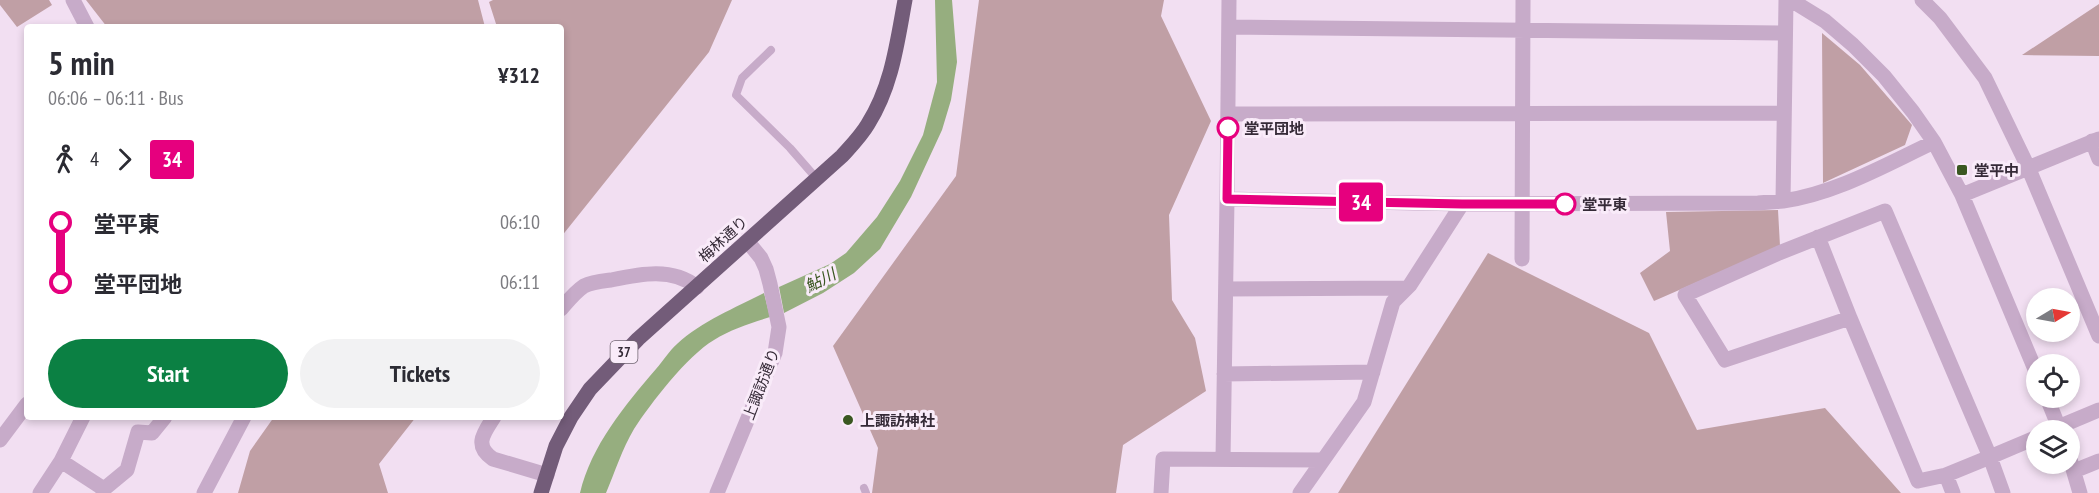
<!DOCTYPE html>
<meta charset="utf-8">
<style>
body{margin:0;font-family:"PT Sans Narrow","Noto Sans JP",sans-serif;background:#f2f2f3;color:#2b2b33;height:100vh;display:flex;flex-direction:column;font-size:22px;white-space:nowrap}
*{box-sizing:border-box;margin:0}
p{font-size:20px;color:#7c7c81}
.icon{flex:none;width:33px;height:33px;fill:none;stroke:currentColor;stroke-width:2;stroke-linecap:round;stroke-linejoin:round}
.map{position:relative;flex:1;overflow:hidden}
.sheet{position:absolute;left:24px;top:24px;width:540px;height:396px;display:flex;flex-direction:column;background:#fff;border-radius:6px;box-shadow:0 3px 9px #0003}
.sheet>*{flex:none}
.badge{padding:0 12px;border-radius:4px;font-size:21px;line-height:39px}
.needle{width:39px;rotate:80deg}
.controls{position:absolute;left:2026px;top:288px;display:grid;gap:12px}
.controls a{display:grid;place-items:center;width:54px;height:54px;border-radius:50%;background:#fff;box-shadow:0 3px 9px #0003;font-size:30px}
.map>.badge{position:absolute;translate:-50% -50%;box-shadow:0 0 0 3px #fff}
.legs{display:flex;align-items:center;gap:9px;height:66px;padding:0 24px;font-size:20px}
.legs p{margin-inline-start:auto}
.headline{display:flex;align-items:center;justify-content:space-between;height:102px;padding:0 24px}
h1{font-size:33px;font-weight:700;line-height:45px}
.action{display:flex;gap:12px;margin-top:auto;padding:12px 24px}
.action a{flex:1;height:69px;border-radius:36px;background:#0b8043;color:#fff;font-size:24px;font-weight:700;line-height:69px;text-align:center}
.action a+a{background:#f2f2f3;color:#2b2b33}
ul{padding:0 24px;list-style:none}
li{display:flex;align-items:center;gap:21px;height:60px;font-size:22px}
li i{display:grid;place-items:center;width:9px;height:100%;margin:0 8px;background:currentColor}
li i::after{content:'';width:15px;height:15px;margin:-8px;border:4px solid;border-radius:50%;background:#fff}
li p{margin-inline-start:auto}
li:first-child i{background:linear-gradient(#0000 50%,currentColor 0)}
li:last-child i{background:linear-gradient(currentColor 50%,#0000 0)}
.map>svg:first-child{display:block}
</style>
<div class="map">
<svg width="2099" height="493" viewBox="0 0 2099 493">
<rect width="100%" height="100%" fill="#f2dff2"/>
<!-- green -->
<path fill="#c09fa5" d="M0,0H49L52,5L17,27L0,5Z
M86,0H478L485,27H107Z
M493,0H732L709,52L561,237V27H497L489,2Z
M979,0H1164L1161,16L1211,121L1169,215L1172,300L1195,338L1206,391L1123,445L1116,493H872L878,448L833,346L956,176Z
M2099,4V56L2022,55Z
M1822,33L1860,65L1912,125L1905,145L1823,183Z
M1778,210L1780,246L1654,301L1640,273L1670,251L1666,212Z
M1488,253L1649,333L1697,430L1825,408L1901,493H1338Z
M274,417H416L379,464L388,493H238L250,451Z"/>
<!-- water -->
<path fill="#96ae7f" d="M935,0H952L957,62L951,100L942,130L911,197L880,249L854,273L823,293L784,313L779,287L830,264L846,253L877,217L900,181L923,135L937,82Z
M764,293L770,317C751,323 731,329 714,340C687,356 651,403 634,429C622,449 615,472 606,493H580C591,446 625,405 656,369C663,361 669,351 677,344C702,321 735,308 764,293Z"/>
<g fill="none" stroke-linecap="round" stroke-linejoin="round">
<!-- service -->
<path stroke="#c7abc9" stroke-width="8" d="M771,50L742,78L736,95L790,148L817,179
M864,488L866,493"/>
<!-- minor -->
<path stroke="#c7abc9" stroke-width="15" d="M1229,0L1227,199L1462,204L1758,203L1783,201L1786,0
M1791,0L1825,21L1853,45L1884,76L1913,112L1934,142L1962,195L2037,374
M1922,0L1940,18L1985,78L2028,167L2099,336
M1229,27L1785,33
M1228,114L1784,113
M2092,141L2099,159
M1962,195L2099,139
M1783,201C1837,193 1885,165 1934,142
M1818,237L1850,318
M1522,259L1523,0
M1226,289L1407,288
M561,309C568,301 575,292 584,286C592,282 603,281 611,280C640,274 672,267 697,287
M1224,374L1373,372
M2047,398L2060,430
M494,417C484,433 473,445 493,459L547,475
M2051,430L2099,410
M1223,459L1227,199
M2070,459L2080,493
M61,461L104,489
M2074,471L2099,461
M1946,475L1918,481L1850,318L1725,360L1685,295L1779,253L1885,211L1990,457L2037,437
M40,493L61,461L83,417
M103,493L104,489L127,470L138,432L152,433L165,417
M204,493L244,417
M717,493L775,353L779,327L770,284L766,269L761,258L748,242
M1161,493L1163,459L1323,460
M1300,493L1364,402L1393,302L1410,285L1462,204
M1953,493L1946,475L1990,457L2003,493"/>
<!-- tertiary -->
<path stroke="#c7abc9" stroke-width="15" d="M73,0L87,27
M0,440L27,404"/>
<!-- primary -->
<path stroke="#735c79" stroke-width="15" d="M541,493L556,446L571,417L590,389L638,339L842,156C851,146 861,136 868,124C892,86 897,43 905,0"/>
</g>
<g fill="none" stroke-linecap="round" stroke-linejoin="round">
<!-- line-1 casing -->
<g stroke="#fff" stroke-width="14">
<path id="line-1" d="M1228,128L1227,199L1462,204H1565"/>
</g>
<!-- line-1 -->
<use href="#line-1" stroke="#e6007e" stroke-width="9"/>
</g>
<!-- markers -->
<g fill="#fff" stroke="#e6007e" stroke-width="3">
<circle cx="1228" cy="128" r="10"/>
<circle cx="1565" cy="204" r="10"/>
</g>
<g fill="#3a5721" stroke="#f9ebf9" stroke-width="2">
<rect x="1956" y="164" width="12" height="12" rx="3"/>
<circle cx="848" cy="420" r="6"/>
</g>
<g text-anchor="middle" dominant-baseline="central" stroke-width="6" stroke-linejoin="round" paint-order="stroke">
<!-- shield labels -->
<rect fill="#f9ebf9" stroke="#706471" stroke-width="1.5" x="610.5" y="341" width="27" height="22" rx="4.5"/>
<g font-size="14" font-weight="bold" fill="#352a37">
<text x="624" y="352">37</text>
</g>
<!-- stop labels -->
<g font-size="15" font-weight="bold" fill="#352a37" stroke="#f9ebf9" text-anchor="start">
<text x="1244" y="128">堂平団地</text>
<text x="1582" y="204">堂平東</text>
</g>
<!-- poi labels -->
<g font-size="15" font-weight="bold" fill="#352a37" stroke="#f9ebf9" text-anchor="start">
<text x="1974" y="170">堂平中</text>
<text x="860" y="420">上諏訪神社</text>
</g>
<!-- street labels -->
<g font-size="15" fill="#352a37" stroke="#f9ebf9">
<text transform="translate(723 239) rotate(-42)">梅林通り</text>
<text transform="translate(761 384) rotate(-69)">上諏訪通り</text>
</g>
<!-- water labels -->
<g font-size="16" font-style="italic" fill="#3a5721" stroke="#f9ebf9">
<text transform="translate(820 280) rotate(-27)">鮎川</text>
</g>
</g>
</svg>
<div class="controls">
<a><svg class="needle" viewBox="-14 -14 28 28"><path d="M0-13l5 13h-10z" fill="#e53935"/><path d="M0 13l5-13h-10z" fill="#7c7c81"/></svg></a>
<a><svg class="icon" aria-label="locate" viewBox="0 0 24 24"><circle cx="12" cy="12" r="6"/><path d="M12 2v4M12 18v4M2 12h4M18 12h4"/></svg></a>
<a><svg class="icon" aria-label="layers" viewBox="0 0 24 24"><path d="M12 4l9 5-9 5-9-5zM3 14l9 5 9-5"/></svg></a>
</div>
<b class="badge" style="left:1361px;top:202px;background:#e6007e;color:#fff">34</b>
<section class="sheet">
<div class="headline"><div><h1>5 min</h1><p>06:06 – 06:11 · Bus</p></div><b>¥312</b></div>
<div class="legs"><svg class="icon" aria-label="walk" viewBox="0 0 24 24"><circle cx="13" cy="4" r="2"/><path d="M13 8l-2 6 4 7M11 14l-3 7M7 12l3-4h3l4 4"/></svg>4<svg class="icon" aria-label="forward" viewBox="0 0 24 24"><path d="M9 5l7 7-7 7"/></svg><b class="badge" style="background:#e6007e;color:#fff">34</b></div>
<ul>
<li><i style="color:#e6007e"></i><b>堂平東</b><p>06:10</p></li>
<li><i style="color:#e6007e"></i><b>堂平団地</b><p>06:11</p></li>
</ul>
<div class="action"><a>Start</a><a>Tickets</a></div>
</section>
</div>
